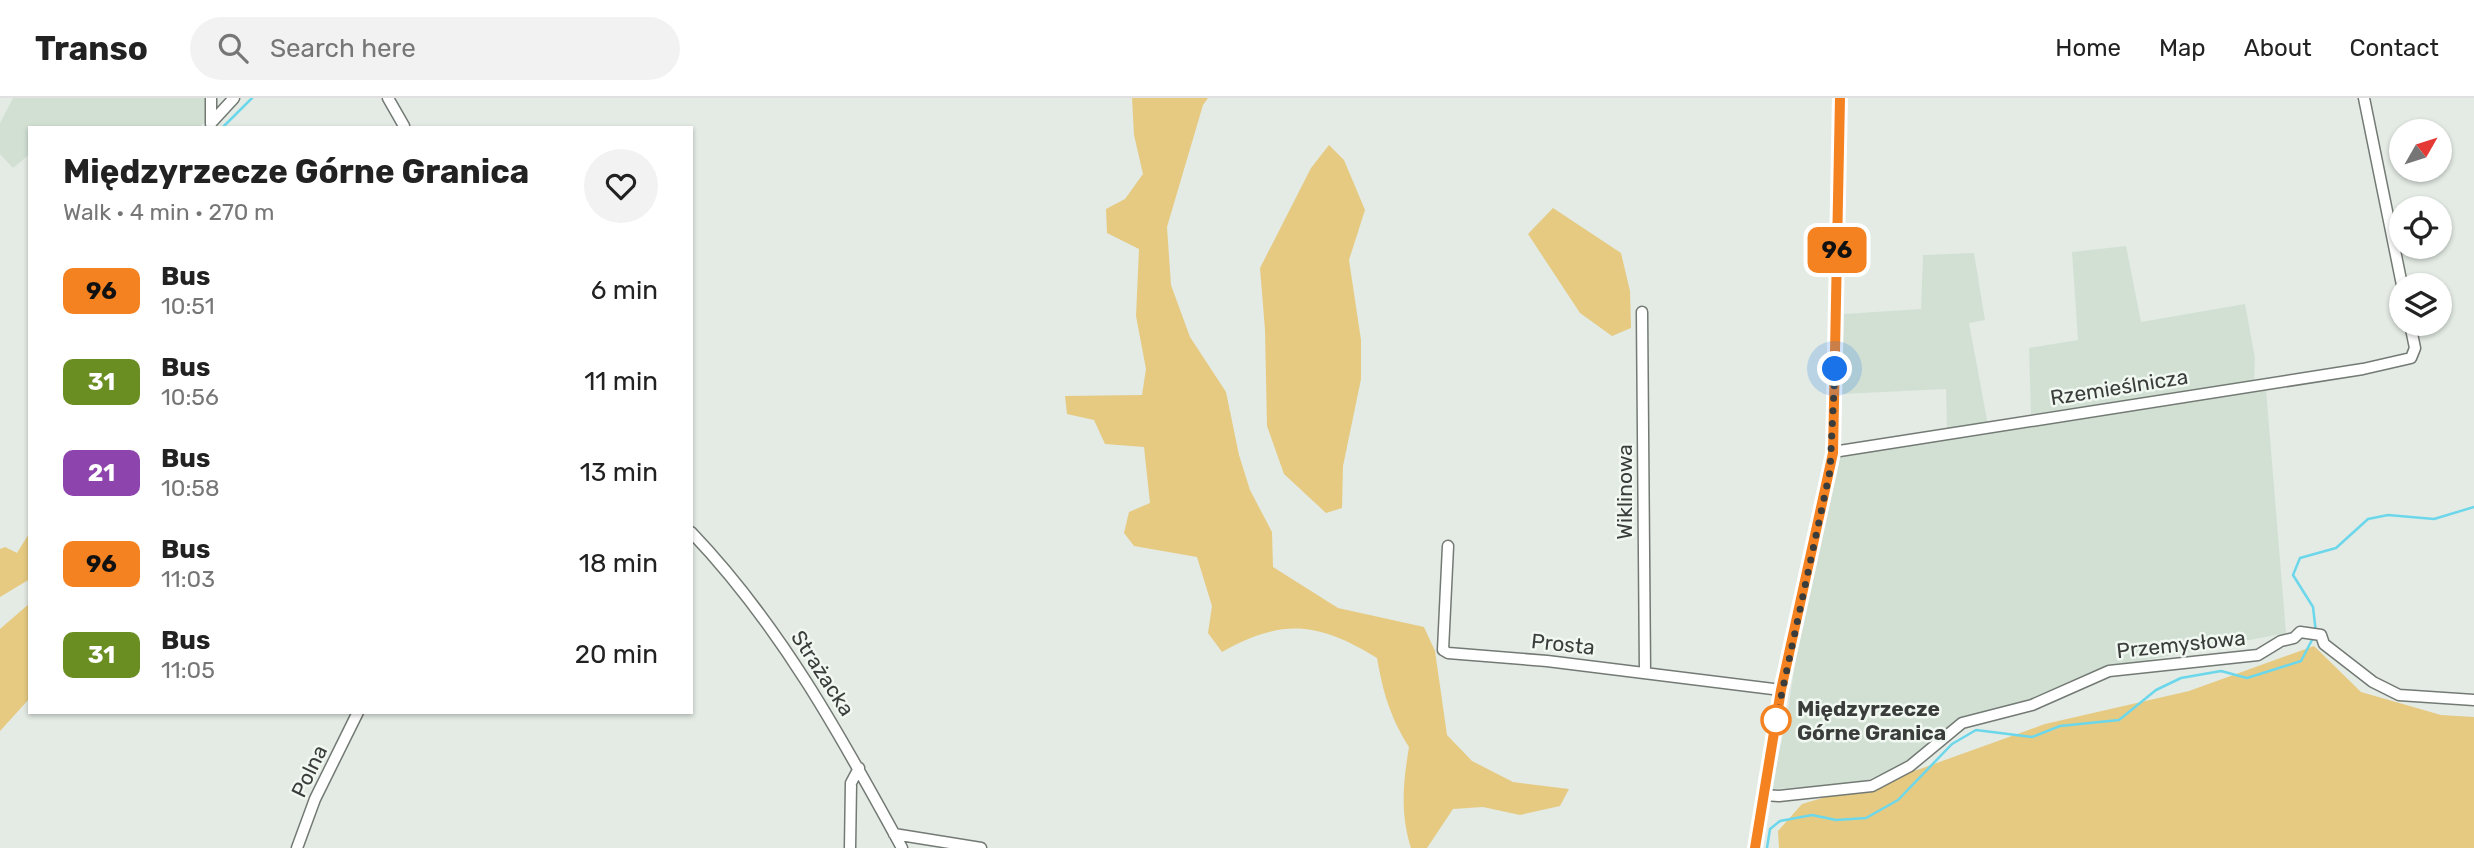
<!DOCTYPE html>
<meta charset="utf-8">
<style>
body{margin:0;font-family:Rubik,sans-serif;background:#f2f2f2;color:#222;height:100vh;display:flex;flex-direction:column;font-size:26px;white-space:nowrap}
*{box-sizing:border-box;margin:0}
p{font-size:23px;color:#767676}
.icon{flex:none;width:38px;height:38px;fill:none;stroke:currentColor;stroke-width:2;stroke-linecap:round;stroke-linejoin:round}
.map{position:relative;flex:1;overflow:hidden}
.panel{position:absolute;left:28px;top:28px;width:665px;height:588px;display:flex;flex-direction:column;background:#fff;border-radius:0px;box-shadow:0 2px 5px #0004}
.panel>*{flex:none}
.badge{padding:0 14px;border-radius:10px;font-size:24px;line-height:46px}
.needle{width:46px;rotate:51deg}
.tools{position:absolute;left:2389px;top:21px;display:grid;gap:14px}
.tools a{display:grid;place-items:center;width:63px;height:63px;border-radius:50%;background:#fff;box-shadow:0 2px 5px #0004;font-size:35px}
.you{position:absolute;width:35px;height:35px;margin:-18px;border:5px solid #fff;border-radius:50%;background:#1a73e8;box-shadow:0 0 0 10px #1a73e833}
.map>.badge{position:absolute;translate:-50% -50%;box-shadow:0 0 0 4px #fff}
.round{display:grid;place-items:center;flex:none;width:74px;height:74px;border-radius:37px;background:#f2f2f2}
.summary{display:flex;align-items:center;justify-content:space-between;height:119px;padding:0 35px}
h1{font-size:33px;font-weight:700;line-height:52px}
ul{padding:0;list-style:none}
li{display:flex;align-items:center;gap:21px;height:91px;padding:0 35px}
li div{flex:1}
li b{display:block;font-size:26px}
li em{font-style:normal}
li .badge{min-width:77px;font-weight:700;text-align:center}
header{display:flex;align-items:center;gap:42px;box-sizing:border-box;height:98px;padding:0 35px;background:#fff;border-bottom:2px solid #e0e0e0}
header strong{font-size:33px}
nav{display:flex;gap:38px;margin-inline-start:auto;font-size:24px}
.search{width:490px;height:63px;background:#f2f2f2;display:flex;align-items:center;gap:18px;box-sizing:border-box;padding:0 24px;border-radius:38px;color:#767676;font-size:26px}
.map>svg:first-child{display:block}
</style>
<header>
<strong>Transo</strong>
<div class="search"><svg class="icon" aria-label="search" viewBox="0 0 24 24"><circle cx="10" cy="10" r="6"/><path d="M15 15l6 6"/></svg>Search here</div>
<nav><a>Home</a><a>Map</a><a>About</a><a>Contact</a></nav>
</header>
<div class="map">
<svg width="2474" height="750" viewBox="0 0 2474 750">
<rect width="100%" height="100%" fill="#e3ebe4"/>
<!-- built -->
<path fill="#d2e0d4" d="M13,0H209L207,23L197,30H30V56L13,70L0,56V25Z
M2126,148L2141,224L2245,206L2255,260L2254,284L2031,316L2029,250L2078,242L2072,154Z
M1974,155L1985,222L1969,225L1988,327L1947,331L1946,291L1842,296L1844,216L1921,211L1923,157Z
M2266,291L2286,535L2106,570L2028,604L1960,621L1907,665L1858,686L1771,691L1787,619L1803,512L1838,358Z"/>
<!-- green -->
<path fill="#e6ca82" d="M1132,0H1208L1203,7L1167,129L1171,187L1190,239L1226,294L1239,357L1250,392L1272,434L1273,469L1338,510L1424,529L1435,553L1447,637L1472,663L1513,684L1569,691L1560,708L1520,717L1483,709L1453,711L1427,750H1411C1400,715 1403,685 1409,649C1390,619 1383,594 1377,560C1318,524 1282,520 1222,554L1208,535L1212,508L1197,459L1134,448L1124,435L1129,414L1150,405L1144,349L1105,346L1094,322L1067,316L1065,298L1142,297L1146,271L1136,218L1139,151L1107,135L1106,111L1125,101L1143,76L1134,37Z
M1329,47L1344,62L1365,112L1349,162L1361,242V281L1343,368L1342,410L1326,415L1284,376L1267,328L1265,232L1260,170L1311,70Z
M1553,110L1621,155L1630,193L1631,230L1612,238L1580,215L1528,136Z
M30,434V481L0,499V451L5,449L17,455Z
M30,505V600L0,633V531Z
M2314,548L2361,594L2441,617L2474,619V750H1779L1778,733L1802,706L1920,671L2045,626L2189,593Z"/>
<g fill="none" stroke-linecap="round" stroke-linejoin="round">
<!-- stream -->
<path stroke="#6cd7eb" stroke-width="2.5" d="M222,30L252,0
M2316,535L2313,509L2293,477L2300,460L2336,450L2368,421L2388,417L2434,421L2474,409
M1767,750L1770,731L1780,723L1812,717L1836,722L1866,720L1898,702L1952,646L1976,632L2032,639L2060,628L2119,622L2156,592L2181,580L2221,573L2247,580L2301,563L2313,540"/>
<!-- minor casing -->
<g stroke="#737a74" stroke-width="13">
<path id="minor" d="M388,0L404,28
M2364,0L2402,187
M211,25L234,0
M211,26V0
M1642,214L1645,575
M1833,354L2363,271L2411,260L2415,250L2410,226
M691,434C780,527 841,638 902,750
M1448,448L1443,552L1448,555L1547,563L1781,592
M1763,697L1779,698L1872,688L1910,668L1962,625L2032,607L2109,573L2258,557L2281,543L2294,540L2300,534L2321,537L2324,546L2373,584L2399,597L2474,602
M894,736L981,750
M297,750L315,701L358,614
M850,750L851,685L859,670
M1755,750L1781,592L1833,354L1840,0"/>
</g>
<!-- minor -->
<use href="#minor" stroke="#fff" stroke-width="10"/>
</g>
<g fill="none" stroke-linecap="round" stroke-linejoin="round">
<!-- line casing -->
<g stroke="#fff" stroke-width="16">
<path id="line" d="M1755,750L1781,592L1833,355L1840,0"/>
</g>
<!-- line -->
<use href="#line" stroke="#f58220" stroke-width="10"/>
<!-- walk -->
<path stroke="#3a3d3b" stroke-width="7" stroke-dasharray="0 12.6" d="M1776,622L1830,373L1835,271"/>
</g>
<!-- markers -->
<circle fill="#fff" stroke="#f58220" stroke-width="3.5" cx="1776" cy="622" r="14"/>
<g text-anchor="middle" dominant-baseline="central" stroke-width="5" stroke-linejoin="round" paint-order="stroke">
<!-- street labels -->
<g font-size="21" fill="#3a3d3b" stroke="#f0f8f1">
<text transform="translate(2119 289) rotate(-9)">Rzemieślnicza</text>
<text transform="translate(1624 394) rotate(-90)">Wiklinowa</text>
<text transform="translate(1563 546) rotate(6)">Prosta</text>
<text transform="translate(2181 546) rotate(-6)">Przemysłowa</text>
<text transform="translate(823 575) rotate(57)">Strażacka</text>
<text transform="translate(309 673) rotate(-64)">Polna</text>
</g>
<!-- stop labels -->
<g font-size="21" font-weight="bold" fill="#3a3d3b" stroke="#f0f8f1" text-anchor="start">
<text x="1797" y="610">Międzyrzecze<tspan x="1797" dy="24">Górne Granica</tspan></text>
</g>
</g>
</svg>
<div class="tools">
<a><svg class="needle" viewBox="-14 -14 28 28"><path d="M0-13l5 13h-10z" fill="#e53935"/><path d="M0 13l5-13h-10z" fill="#767676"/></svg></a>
<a><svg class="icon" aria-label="locate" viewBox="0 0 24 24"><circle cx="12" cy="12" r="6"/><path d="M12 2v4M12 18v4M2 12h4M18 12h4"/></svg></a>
<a><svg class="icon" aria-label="layers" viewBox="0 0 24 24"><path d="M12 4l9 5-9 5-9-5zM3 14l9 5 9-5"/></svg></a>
</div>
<div class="you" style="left:1835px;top:271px"></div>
<b class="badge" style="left:1837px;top:152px;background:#f58220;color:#111">96</b>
<section class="panel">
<div class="summary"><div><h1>Międzyrzecze Górne Granica</h1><p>Walk · 4 min · 270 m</p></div><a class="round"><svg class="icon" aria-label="heart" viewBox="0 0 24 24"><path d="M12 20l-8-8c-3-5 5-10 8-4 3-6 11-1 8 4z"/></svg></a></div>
<ul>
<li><span class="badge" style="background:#f58220;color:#111">96</span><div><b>Bus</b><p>10:51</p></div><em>6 min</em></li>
<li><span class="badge" style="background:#6b8e23;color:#fff">31</span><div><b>Bus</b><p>10:56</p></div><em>11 min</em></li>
<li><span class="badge" style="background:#8e44ad;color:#fff">21</span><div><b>Bus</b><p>10:58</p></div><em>13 min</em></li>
<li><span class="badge" style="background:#f58220;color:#111">96</span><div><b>Bus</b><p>11:03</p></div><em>18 min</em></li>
<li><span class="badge" style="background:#6b8e23;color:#fff">31</span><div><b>Bus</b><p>11:05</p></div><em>20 min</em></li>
</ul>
</section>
</div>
